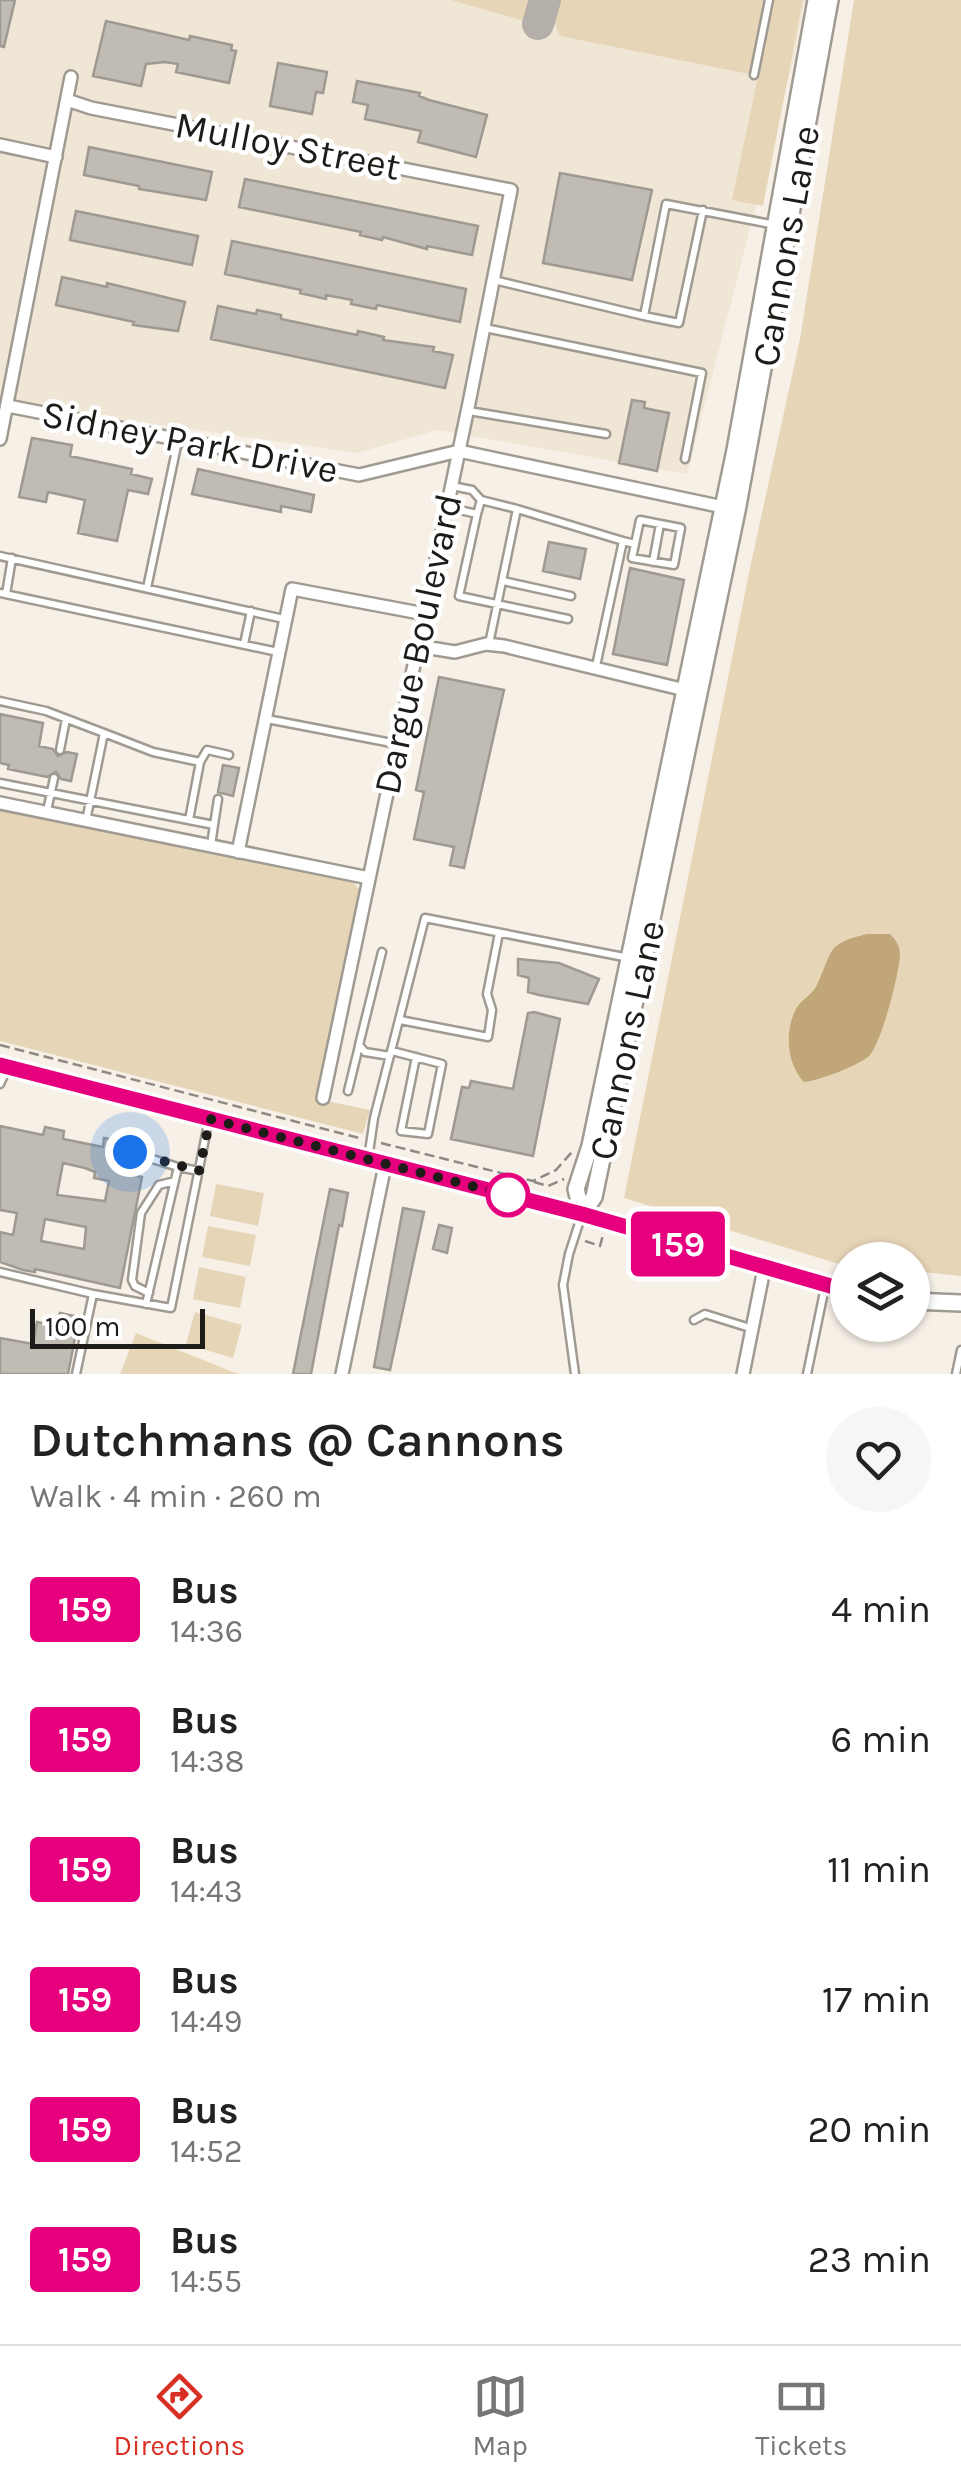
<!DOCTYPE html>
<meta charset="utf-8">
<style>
body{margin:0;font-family:Karla,sans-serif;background:#f6f6f6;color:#222;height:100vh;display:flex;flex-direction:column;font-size:38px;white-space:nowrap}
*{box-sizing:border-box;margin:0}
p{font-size:32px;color:#767676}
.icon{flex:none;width:55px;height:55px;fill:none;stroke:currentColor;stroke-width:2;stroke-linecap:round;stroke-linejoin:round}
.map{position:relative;height:1374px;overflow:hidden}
.sheet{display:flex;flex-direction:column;background:#fff;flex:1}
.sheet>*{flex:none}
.badge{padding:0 20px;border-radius:8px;font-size:35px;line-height:65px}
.controls{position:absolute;left:830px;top:1242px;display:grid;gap:20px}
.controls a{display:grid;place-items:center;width:100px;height:100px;border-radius:50%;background:#fff;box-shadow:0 2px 8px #0004;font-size:50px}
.scale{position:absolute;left:30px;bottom:25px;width:175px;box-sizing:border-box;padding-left:10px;border:5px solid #1e1c18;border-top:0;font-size:28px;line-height:35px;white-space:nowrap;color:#1e1c18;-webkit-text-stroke:8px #fff;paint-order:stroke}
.you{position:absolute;width:50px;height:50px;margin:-25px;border:8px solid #fff;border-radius:50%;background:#1a73e8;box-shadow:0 0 0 15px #1a73e833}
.map>.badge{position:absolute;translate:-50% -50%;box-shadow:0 0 0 5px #fff}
.round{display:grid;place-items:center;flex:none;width:105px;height:105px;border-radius:52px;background:#f6f6f6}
.headline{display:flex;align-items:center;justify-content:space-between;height:170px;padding:0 30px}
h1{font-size:48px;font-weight:600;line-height:75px}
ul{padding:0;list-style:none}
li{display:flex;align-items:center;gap:30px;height:130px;padding:0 30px}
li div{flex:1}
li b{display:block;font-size:38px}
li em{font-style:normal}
li .badge{min-width:110px;font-weight:700;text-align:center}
.tabs{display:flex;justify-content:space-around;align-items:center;height:140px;border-top:2px solid #e0e0e0;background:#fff;font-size:28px;color:#767676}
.tabs a{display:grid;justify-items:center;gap:5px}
.tabs .current{color:#d93025}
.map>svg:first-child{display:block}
</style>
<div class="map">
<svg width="961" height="1374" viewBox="0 0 961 1374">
<rect width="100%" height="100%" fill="#f6f0e7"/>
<!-- built -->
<path fill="#f0e6d6" d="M0,0H805L793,62L687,474L437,430L357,453L0,402Z"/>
<!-- green -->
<path fill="#e7d5b7" d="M451,0H534L528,22Z
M556,0H767L754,75L560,36L552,16Z
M774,0H803L763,206L732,200Z
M854,0H961V1276L913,1271L912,1260H848L847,1264H839L624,1198L750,568L800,339Z
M0,804L352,880L364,896L322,1100L370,1110L363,1134L0,1041Z
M216,1184L264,1193L258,1226L210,1216Z
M208,1226L256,1235L250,1266L202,1257Z
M199,1267L246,1277L240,1308L193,1299Z
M195,1312L242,1325L233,1358L186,1344Z
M136,1333L238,1374H120Z"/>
<!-- water -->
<path fill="#c0a679" d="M868,934H890C896,940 900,946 900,955C899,975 882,1040 870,1055C863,1064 815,1082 804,1082C787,1064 784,1032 796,1009C801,1000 812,995 817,985C833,952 825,943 868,934Z"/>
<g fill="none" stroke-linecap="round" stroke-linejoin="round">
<!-- taxiway -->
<path stroke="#b4afa8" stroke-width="32" d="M538,24L545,0"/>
</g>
<!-- building -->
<path fill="#c1bcb3" stroke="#9e9991" stroke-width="2.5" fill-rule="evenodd" d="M0,0H15L4,47L0,46Z
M106,21L189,40L190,36L232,45L231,50L236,51L229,83L176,72L178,64L165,62L146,64L141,86L93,76Z
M278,63L327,72L323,93L316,92L312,114L270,106Z
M357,81L420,93L419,96L429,100L487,115L476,157L418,142L421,131L365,119L368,105L353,102Z
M89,147L212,172L206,200L139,189V186L84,175Z
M560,173L652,190L632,280L543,263Z
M245,179L478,226L472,255L427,246V249L383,237L382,240L360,235L361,232L239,207Z
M76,211L198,236L192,265L70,240Z
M232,241L466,289L460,322L377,305L376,309L351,304L352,300L326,295V299L300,293L301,290L225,274Z
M62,277L107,287V283L185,302L178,331L133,325L134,322L56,305Z
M218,306L256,314L257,310L281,315V319L357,335L358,331L384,337L383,340L434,347L433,351L453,355L445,388L211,339Z
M632,400L645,402L644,408L669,413L657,471L619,463Z
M32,438L72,445L70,456L132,469L131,474L152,479L148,494L128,490L117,541L78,533L85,500L48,492L46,502L19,497Z
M198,469L314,495L311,512L281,506V512L192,494Z
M549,542L586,549L580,579L543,571Z
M630,568L684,580L667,665L613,654Z
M439,677L504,690L464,868L450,865L454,847L414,839L424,792L416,790Z
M0,714L43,723L39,746L53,749L58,756L67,752L77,754L71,781L61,779L56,772L47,777L8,769L9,765L0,763Z
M223,765L239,768L233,796L218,792Z
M518,959L559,963L599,979L588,1004L539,995L528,992L529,978L518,975Z
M534,1012L560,1019L533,1156L451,1139L462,1087L469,1088L471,1081L513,1089L528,1013Z
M0,1126L43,1135L45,1127L64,1131L63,1139L103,1147L104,1138L122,1141L116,1169L142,1177L120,1288L35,1269V1272L23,1270L0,1262V1232L13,1235L17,1213L0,1210ZM63,1163L85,1168L95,1172L94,1178L109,1181L105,1201L57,1195ZM45,1219L86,1227L84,1249L41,1241Z
M330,1189L348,1193L342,1226L339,1225L311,1374H293Z
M403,1208L424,1212L390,1370L374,1367Z
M439,1225L452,1228L447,1253L433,1249Z
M60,1313L79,1317L68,1374H0V1338L33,1344L37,1322L57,1326Z"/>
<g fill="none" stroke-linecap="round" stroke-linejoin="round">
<!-- lane casing -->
<g stroke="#a09b92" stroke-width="11">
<path id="lane" d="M754,75L769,0
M703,210L679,323L644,316L666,204L776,225
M494,280L644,316
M485,328L702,373L685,459
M469,411L606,434
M452,486L472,490L481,500
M447,507L477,514L481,500L517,509L489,644
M517,509L623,541L596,666
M477,514L459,596L568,619
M623,541L635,544L632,558L674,565L681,528L640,520L635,544
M0,556L284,619
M653,562L660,524
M503,581L571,596
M147,588L178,441
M0,593L278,652
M6,594L12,558
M244,644L251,611
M0,701L46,711L104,733L86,821
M267,719L397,744
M104,733L153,752L200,762L189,820
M60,750L66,719
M200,762L207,750L229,755
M0,783L214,825L211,845
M47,811L54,778
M214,825L218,799
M382,952L359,1045L365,1052L390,1056
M400,1020L488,1037L492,1010L487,994L499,933
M392,1051L442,1064L428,1134L401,1131L416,1057
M0,1084L8,1067
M348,1091L359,1046
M130,1152L178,1167
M368,1159L374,1118L425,918L629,958
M0,1272L93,1294
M149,1293L135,1286L132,1280L141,1213L159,1185L175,1181
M146,1304L178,1167L199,1171
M694,1320L705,1314L750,1328
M76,1374L93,1294L171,1308L209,1119
M575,1374L563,1285L569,1254L582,1214
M807,1374L825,1287
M956,1374L961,1350"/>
</g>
<!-- street casing -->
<g stroke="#a09b92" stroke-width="16">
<path id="street" d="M67,100L91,108L511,190L469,403L323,1098
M0,145L56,157
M8,406L359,475L459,451L723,507
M0,439L71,77
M418,646L455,652L486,644L504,646L685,690
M0,803L369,878
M238,852L292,589L425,614
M342,1374L385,1165
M743,1374L764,1269"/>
</g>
<!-- secondary casing -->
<g stroke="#a09b92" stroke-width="20">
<path id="secondary" d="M0,1065L582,1214L848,1291
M582,1214L594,1197L737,511L830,0
M582,1214L576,1189L590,1146L735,450L816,0
M912,1301L961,1303"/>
</g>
<!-- path -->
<path stroke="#8d8983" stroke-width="2.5" stroke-dasharray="10 5" stroke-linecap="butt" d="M0,1045L363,1139
M381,1143L533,1181L556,1170L572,1152
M534,1182L548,1186L564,1179
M585,1241L600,1246L603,1235"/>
<!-- lane -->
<use href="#lane" stroke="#fff" stroke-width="6"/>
<!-- street -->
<use href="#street" stroke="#fff" stroke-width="11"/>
<!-- secondary -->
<use href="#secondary" stroke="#fff" stroke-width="15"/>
</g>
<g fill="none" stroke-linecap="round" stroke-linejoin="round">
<!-- line casing -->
<g stroke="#fff" stroke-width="22">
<path id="line" d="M0,1065L582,1214L848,1291"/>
</g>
<!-- line -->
<use href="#line" stroke="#e6007e" stroke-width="15"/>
<!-- walk -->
<path stroke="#1e1c18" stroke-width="10" stroke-dasharray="0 18" d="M130,1152L199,1171L210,1119L523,1199L508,1195"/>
</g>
<!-- markers -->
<circle fill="#fff" stroke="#e6007e" stroke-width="5" cx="508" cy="1195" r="20"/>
<g text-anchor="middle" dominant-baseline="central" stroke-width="9" stroke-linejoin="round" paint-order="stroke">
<!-- street labels -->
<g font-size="38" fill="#1e1c18" stroke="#fff">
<text transform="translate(288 146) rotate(11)">Mulloy Street</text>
<text transform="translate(786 246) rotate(-80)">Cannons Lane</text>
<text transform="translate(190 442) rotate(11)">Sidney Park Drive</text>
<text transform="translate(418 644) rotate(-78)">Dargue Boulevard</text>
<text transform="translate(627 1040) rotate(-78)">Cannons Lane</text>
</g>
</g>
</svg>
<div class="controls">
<a><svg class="icon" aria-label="layers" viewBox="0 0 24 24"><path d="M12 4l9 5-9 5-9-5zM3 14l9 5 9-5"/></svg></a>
</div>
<div class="scale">100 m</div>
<div class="you" style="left:130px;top:1152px"></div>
<b class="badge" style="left:678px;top:1244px;background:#e6007e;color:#fff">159</b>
</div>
<section class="sheet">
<div class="headline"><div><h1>Dutchmans @ Cannons</h1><p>Walk · 4 min · 260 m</p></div><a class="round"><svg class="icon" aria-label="heart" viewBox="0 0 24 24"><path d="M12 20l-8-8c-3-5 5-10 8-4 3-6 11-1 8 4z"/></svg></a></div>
<ul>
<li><span class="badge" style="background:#e6007e;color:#fff">159</span><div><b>Bus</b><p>14:36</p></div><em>4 min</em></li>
<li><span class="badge" style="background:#e6007e;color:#fff">159</span><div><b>Bus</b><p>14:38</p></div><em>6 min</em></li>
<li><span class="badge" style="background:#e6007e;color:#fff">159</span><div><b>Bus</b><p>14:43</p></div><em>11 min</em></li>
<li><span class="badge" style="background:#e6007e;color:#fff">159</span><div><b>Bus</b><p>14:49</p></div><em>17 min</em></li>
<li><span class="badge" style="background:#e6007e;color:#fff">159</span><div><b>Bus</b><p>14:52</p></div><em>20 min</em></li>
<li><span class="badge" style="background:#e6007e;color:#fff">159</span><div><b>Bus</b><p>14:55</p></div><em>23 min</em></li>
</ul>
</section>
<nav class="tabs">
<a class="current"><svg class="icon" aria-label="directions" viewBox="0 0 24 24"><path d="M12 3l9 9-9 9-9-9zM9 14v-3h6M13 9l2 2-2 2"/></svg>Directions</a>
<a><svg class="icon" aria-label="map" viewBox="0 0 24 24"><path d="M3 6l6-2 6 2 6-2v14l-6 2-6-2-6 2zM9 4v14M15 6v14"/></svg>Map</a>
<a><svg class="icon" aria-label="tickets" viewBox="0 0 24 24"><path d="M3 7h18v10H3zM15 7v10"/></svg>Tickets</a>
</nav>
